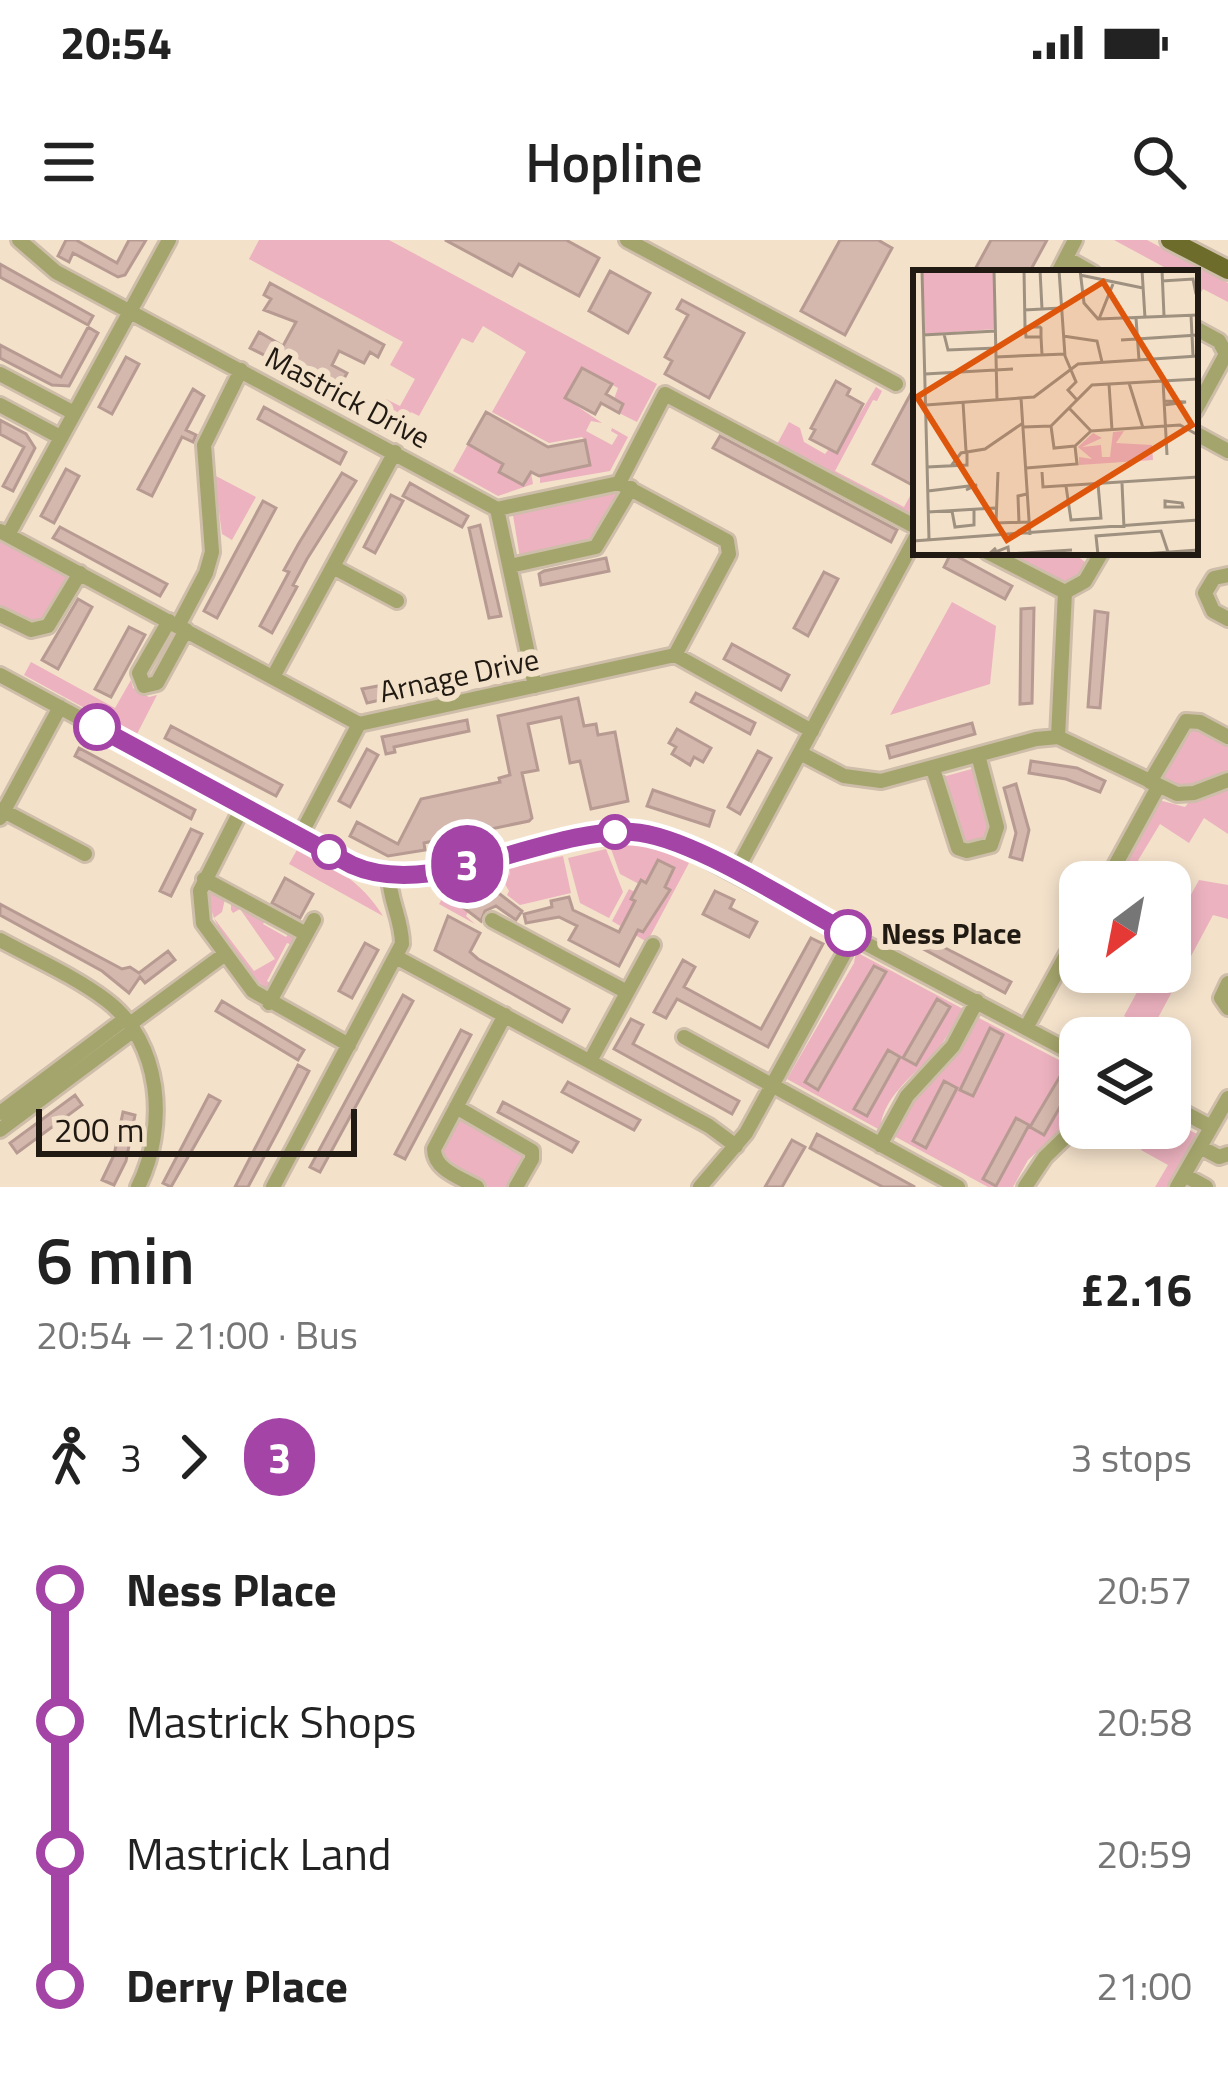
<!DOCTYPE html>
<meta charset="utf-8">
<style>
body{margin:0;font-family:"Titillium Web",sans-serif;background:#f2f2f2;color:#222;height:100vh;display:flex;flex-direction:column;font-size:45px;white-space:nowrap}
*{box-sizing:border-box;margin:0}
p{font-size:39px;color:#767676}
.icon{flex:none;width:66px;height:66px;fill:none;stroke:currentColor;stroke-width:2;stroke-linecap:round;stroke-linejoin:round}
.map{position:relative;height:947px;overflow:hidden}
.panel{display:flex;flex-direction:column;background:#fff;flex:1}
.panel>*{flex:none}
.badge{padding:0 24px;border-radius:39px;font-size:42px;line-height:78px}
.needle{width:78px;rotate:212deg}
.fabs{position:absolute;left:1059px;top:621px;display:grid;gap:24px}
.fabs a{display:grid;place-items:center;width:132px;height:132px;border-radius:24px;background:#fff;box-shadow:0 6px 18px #0003;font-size:60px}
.scale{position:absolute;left:36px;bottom:30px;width:321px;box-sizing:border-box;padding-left:12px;border:6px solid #201a12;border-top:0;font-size:33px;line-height:42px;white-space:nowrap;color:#201a12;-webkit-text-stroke:9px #f3e1ca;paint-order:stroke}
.map>.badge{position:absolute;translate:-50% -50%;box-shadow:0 0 0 6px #fff}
.legs{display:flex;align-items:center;gap:18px;height:132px;padding:0 36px;font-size:39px}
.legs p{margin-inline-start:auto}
.head{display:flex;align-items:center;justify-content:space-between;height:204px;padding:0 36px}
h1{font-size:66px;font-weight:600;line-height:90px}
ul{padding:0 36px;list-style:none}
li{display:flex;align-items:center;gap:42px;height:132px;font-size:45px}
li i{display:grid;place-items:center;width:18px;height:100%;margin:0 15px;background:currentColor}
li i::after{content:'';width:30px;height:30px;margin:-15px;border:9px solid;border-radius:50%;background:#fff}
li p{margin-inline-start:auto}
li:first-child i{background:linear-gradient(#0000 50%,currentColor 0)}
li:last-child i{background:linear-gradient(currentColor 50%,#0000 0)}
.status{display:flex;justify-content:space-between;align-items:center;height:84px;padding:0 60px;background:#fff;direction:ltr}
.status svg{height:33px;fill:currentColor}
header{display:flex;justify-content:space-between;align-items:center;height:156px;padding:0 36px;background:#fff;font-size:54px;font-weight:600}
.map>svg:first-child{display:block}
</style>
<div class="status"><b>20:54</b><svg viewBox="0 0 49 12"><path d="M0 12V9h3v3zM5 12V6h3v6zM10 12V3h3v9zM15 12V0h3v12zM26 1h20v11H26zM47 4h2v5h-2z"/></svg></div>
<header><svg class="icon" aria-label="menu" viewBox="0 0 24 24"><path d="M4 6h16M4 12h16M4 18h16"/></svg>Hopline<svg class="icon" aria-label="search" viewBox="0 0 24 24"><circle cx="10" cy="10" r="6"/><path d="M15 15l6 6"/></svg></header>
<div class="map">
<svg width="1228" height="947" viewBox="0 0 1228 947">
<rect width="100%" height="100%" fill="#f3e1ca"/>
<!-- green -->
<path fill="#ecb2bf" d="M259,0H389L657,144L637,182L619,173L623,164L614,159L618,148L581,128L565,158L602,183L591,181L586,191L612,205L618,195L611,191L612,188L628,197L610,231L540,243V233L590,225L585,200L582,197L549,203L492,172L526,112L483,86L473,103L462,98L419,176L411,172L396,200L370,187L386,159L400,166L415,139L390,125L403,102L249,19Z
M1114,0H1147L1228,43V62L1203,49L1195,62V33H1175Z
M876,147L882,151L877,161L873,160L835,231L904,267L916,245L913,277L776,206L789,182L800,188L804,202L825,214L829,209L837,212Z
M468,204L503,224L499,232L522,245L531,232L533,244L498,256L453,231Z
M214,235L256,257L232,300L222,294Z
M610,250L620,256L598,300L520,318L512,269Z
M0,299L72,338L44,381L29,384L0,369Z
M997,312H1072L1089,325L1082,338L1062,346Z
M952,362L996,386L990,444L890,475Z
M31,422L115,468L131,440L133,448L149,457L157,455L136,496L24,435Z
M1188,488H1200L1228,503V534C1204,544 1185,555 1160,541V536Z
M975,528L992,587L986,598L968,603L962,600L939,538Z
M1228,548V594L1204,578L1189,603L1160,584L1125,642H1112L1155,559L1185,567L1189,562Z
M621,604L651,606L689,623L647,702L612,681L629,649L635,652L631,659L635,661L625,682L643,692L670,650L665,647L674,629L658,620L646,643L641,640L639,644L620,634L610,606Z
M298,608C332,626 361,640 383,676L289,624Z
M606,609L623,652L609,678L580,663L568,618Z
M563,616L571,653L520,665L507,655L509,651L504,642L494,650L488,646L475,662L470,658L475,650L464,643L452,659L468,672L466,676L475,684L439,664C455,636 477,634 507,629L510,636L509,628Z
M1199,640L1228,645V679L1213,675L1151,791L1124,776L1148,732H1170V693Z
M210,649L226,655L222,672L214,678L254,731L275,719L240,669L233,673L231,670V664L236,661L267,677L263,684L286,697L291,690L295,694V706L287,703L267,741L274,746L269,751C244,731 204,681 210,649Z
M856,712L965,770C955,778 951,791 943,802C923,831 883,851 880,890L787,839L854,723Z
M979,778L1080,831V869L1076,876L1028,920L1013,947H988L894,896L916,857L957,815Z
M466,878L527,914L512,947H488L444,922L442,905L455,882Z
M1172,881L1197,894L1196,902L1170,947H1155L1168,925L1141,910L1162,888H1170Z"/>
<!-- building -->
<path fill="#d4b7ad" stroke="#b79b92" stroke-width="3" d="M66,0H76L117,23L129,0H146L125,35L118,37L73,13L69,22L58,16Z
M445,0H566L599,18L579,56L519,24L512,36Z
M840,0H878L892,8L845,95L801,71Z
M991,0H1047L1029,33H973Z
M0,24L93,76L88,85L0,37Z
M610,31L650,53L628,93L589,71Z
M270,43L384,105L378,117L370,112L364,123L339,111L332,125L347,133L341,144L326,136L322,144L250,108L259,92L283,106L296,82L264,70L271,59L264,55Z
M682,60L744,93L709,158L665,134L672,121L665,117L688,75L677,69Z
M88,87L98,93L69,146L52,145L0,118V105L61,137Z
M126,117L139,124L112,174L99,167Z
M582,128L612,144L606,154L623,164L619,173L601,163L595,174L565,158Z
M836,141L850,149L847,155L863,164L837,213L810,199L815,190L811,188Z
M916,144V247L873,224Z
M193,149L204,156L186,190L196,195L193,202L182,197L152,256L138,249Z
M264,167L346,212L340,224L258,179Z
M486,172L548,207L585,200L590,225L539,236L531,232L523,245L499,232L503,224L468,204Z
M0,180L26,194L35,208L13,251L3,246L24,207L0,194Z
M720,196L897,290L891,302L713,208Z
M66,229L79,236L54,283L41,276Z
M342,233L356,241L307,319L293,345L297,347L272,393L260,386L289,332L284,330L299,303Z
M410,243L468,276L462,287L403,256Z
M391,255L403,261L375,313L364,307Z
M263,261L276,268L217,378L204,371Z
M480,285L501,376L489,378L469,288Z
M60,287L167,344L160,356L53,298Z
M951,313L1012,346L1005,359L944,327Z
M606,318L609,331L541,345L539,334L544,331Z
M824,332L838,339L808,396L794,388Z
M78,359L92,367L58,429L42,420Z
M1034,368L1032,463L1020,464L1021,369Z
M1095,371L1108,373L1100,468L1088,467Z
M129,387L145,395L111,457L95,449Z
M732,404L789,435L781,450L724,419Z
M463,430L466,441L367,463L362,449Z
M696,453L755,483L750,494L691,462Z
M578,458L584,486L596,484L598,495L615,492L628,561L591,569L580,521L570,523L561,477L528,484L538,530L522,533L532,578L529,581L424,603L425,610L388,616L350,596L357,582L398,604L421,559L500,542L499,538L510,535L498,476Z
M467,480L469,491L394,507L395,512L386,514L382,497Z
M972,483L975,494L890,518L887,506Z
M171,486L282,545L276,556L165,498Z
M677,489L711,508L703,522L694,517L690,525L672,514L676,507L669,503Z
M79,508L195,570L191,579L75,516Z
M367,509L378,515L350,567L339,561Z
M758,511L771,518L740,574L728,567Z
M1031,521L1077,528L1105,541L1100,552L1066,539L1029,533Z
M1016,544L1029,590L1022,620L1010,617L1016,593L1004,548Z
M653,550L714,571L709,586L647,566Z
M191,589L202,594L171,656L160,651Z
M658,620L674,628L665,647L670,650L643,692L638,690L619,726L569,700L577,686L559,677L526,683L524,674L552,667L551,661L569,657L573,670L619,692L635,661L631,659L641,640L646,643Z
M285,638L313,654L300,678L272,663Z
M464,642L481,655L488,645L522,671L516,680L496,666L485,671L481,681L452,659Z
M715,651L734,660L730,668L757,682L749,697L703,674Z
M0,664L122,729L130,727L139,733L168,711L175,720L145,743L140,737L129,753L102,731L0,675Z
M448,676L480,693L470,712L478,719L569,769L562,782L435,710Z
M920,695L1011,742L1005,753L916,705Z
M811,698L823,704L768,807L677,759L666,778L654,772L683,720L695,727L684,747L761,789Z
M365,703L378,710L352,758L339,751Z
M874,726L886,732L818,850L805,842Z
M403,755L413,761L320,932L310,927Z
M937,759L950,767L916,825L903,818Z
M222,761L304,810L298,820L216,771Z
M631,779L643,785L633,804L739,861L732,874L614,809Z
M990,788L1003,795L973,856L960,850Z
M461,790L471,795L405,919L395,914Z
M888,810L900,817L867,876L854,869Z
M298,825L309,831L279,889L248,947H235Z
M1065,828L1078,835L1044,895L1030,887Z
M944,841L957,848L926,908L913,901Z
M568,842L640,880L634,890L562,852Z
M75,855L82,865L17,913L10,903Z
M209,855L220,861L171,947L163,943Z
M503,862L578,902L572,912L498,872Z
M123,872L135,875L126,921L114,945L102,940L114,915Z
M1016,878L1029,885L996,946L983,939Z
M817,894L871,923L915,947H883L864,937L810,908Z
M792,900L805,907L782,947H765Z"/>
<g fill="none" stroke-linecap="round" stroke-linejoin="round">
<!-- minor casing -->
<g stroke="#cdbda9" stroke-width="20">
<path id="minor" d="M19,0L56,32L497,269L535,446
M627,0L896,144
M1066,18L1093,33
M1058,33L1075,0
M1195,88L1219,101L1226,114L1195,171
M0,134L74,173
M0,165L60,197
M1195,193L1228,211
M619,243L727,301L729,314L675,415
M497,269L619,243L665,154L916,287
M0,291L359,484L675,415L812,491
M8,295L169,0
M987,312L1065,352L1085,341L1102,312
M510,326L596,307L631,248
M333,327L397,361
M1228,335L1214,338L1205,353L1213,371L1228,379
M0,375L31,390L48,386L80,333
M169,381L139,433L144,446L157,443L186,390
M178,386L206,333L212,312L204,205L241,130
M0,435L352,625C443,664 564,571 670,600L1080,817
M273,437L395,212
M1058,497L1065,352
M800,513L844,536L881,541L1036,499L1058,497L1177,554L1194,553L1228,540
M933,529L958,608L967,611L991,605L997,587L978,515
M1150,542L1186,481L1200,482L1228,497
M243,566L200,651L203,683L253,751L349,805
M0,569L85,614
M0,578L60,467
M300,596L359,484
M735,633L916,297
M204,639L306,694
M1106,642L1158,547
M492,680L627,752
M0,700C35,719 74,736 106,760C162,802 168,887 138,947
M396,717L709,886L736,906
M1228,743L1221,758L1228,768
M269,763L314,680
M130,784L225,714
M1026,788L1080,690
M684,797L958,947
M590,821L653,705
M1170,865L1211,887
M456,867L532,911V919L516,947
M0,873L125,779
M1121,888L1138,894L1148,888
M0,890L134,790
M880,905L907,856L953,806L977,761
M1200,907L1219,917L1228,914
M1184,935L1206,947
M273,947L402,704C402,679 389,660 389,635
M477,947C461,938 434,930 434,909L505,775
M700,947L746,893L854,696
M1025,947L1045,917L1080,883
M1177,947L1228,858"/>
</g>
<!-- major casing -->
<g stroke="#cdbda9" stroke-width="24">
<path id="major" d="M1170,0L1228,30"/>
</g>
<!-- minor -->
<use href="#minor" stroke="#a4a56c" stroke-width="14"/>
<!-- major -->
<use href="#major" stroke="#6d6c2b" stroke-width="18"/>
</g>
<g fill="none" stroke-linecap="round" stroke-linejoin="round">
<!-- line-1 casing -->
<g stroke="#fff" stroke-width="27">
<path id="line-1" d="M97,487L352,625C432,661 545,588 632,592C689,595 793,664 848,693"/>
</g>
<!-- line-1 -->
<use href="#line-1" stroke="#a444a6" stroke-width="18"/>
</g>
<!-- markers -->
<g fill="#fff" stroke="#a444a6" stroke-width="6">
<circle cx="97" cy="487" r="21"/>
<circle cx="615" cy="592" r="15"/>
<circle cx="329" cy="612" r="15"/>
<circle cx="848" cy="693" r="21"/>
</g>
<g text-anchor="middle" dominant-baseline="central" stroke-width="12" stroke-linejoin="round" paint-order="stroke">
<!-- street labels -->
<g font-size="30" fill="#201a12" stroke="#f3e1ca">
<text transform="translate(348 157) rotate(28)">Mastrick Drive</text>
<text transform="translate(459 435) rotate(-12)">Arnage Drive</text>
</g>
<!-- stop labels -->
<g font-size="30" font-weight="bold" fill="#201a12" stroke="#f3e1ca" text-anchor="start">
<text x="881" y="693">Ness Place</text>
</g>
</g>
<!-- overview -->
<g transform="translate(913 30)">
<rect width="285" height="285" fill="#f3e1ca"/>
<path d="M10,0H80L82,59L12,64ZM211,161L203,173L239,175L240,190L166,195V187L179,189L165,177L180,163L189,168L169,177L188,175L189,187H197L200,162Z" fill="#ecb2bf"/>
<path fill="none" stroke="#9f9180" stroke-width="3" d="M9,0L16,269M81,0L84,130M111,0L112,57M127,0L129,39M146,0L152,86L163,112L155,120L164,130M167,0L171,33L185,49L285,45M229,0L232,48M249,0L251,46M167,5L230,18M249,11L280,9L283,24M111,40L148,38M278,45L280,86M223,48L226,90M186,49L200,14M31,64L35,80L84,78M10,65L83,61M150,66L184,71L189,92M128,67H113L112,57H127L128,58V67L129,85M208,70L285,65M82,87L152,84M12,104L100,99M250,111L254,185M216,113L230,158M196,114L199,160M108,128L117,265M251,131L273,132L251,135M50,132L53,181M13,135L121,127L165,94L285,86M156,138L178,161L267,155L285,165M138,156L141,178L162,176M110,157L138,156L179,115L285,109M38,196L48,183L72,179L110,153M14,197L54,195V181M113,198L164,194L162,176L178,161M85,202L83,253L116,252M129,202L130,217L285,207M209,213L211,258M153,216L158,250L188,248L185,214M15,221L64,215L53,220M252,231L269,233L270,237H252ZM39,241L42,257L61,255V240M15,242L82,238M106,253L105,226L114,224M0,271L285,250M83,278L75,285L95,277L96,285M96,284L159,280M185,285L183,266L248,261L255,282M215,285L285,280"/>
<path fill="#de560c" fill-opacity="0.15" stroke="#de560c" stroke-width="6" d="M190,12L279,155L94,270L4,127Z"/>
<rect width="285" height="285" fill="none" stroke="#201a12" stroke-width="6"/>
</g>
</svg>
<div class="fabs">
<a><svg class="needle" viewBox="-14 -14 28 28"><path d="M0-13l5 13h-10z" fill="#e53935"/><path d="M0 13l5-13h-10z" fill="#767676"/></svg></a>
<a><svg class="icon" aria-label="layers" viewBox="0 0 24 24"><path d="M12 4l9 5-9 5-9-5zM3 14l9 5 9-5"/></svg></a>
</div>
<div class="scale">200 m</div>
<b class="badge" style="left:467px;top:624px;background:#a444a6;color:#fff">3</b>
</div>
<section class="panel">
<div class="head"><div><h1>6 min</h1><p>20:54 – 21:00 · Bus</p></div><b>£2.16</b></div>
<div class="legs"><svg class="icon" aria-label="walk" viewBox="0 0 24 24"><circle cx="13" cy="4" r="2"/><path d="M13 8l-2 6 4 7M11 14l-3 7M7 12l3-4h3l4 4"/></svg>3<svg class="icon" aria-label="forward" viewBox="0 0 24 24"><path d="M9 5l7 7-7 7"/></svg><b class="badge" style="background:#a444a6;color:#fff">3</b><p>3 stops</p></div>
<ul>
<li><i style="color:#a444a6"></i><b>Ness Place</b><p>20:57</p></li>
<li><i style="color:#a444a6"></i><span>Mastrick Shops</span><p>20:58</p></li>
<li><i style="color:#a444a6"></i><span>Mastrick Land</span><p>20:59</p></li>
<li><i style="color:#a444a6"></i><b>Derry Place</b><p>21:00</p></li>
</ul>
</section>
